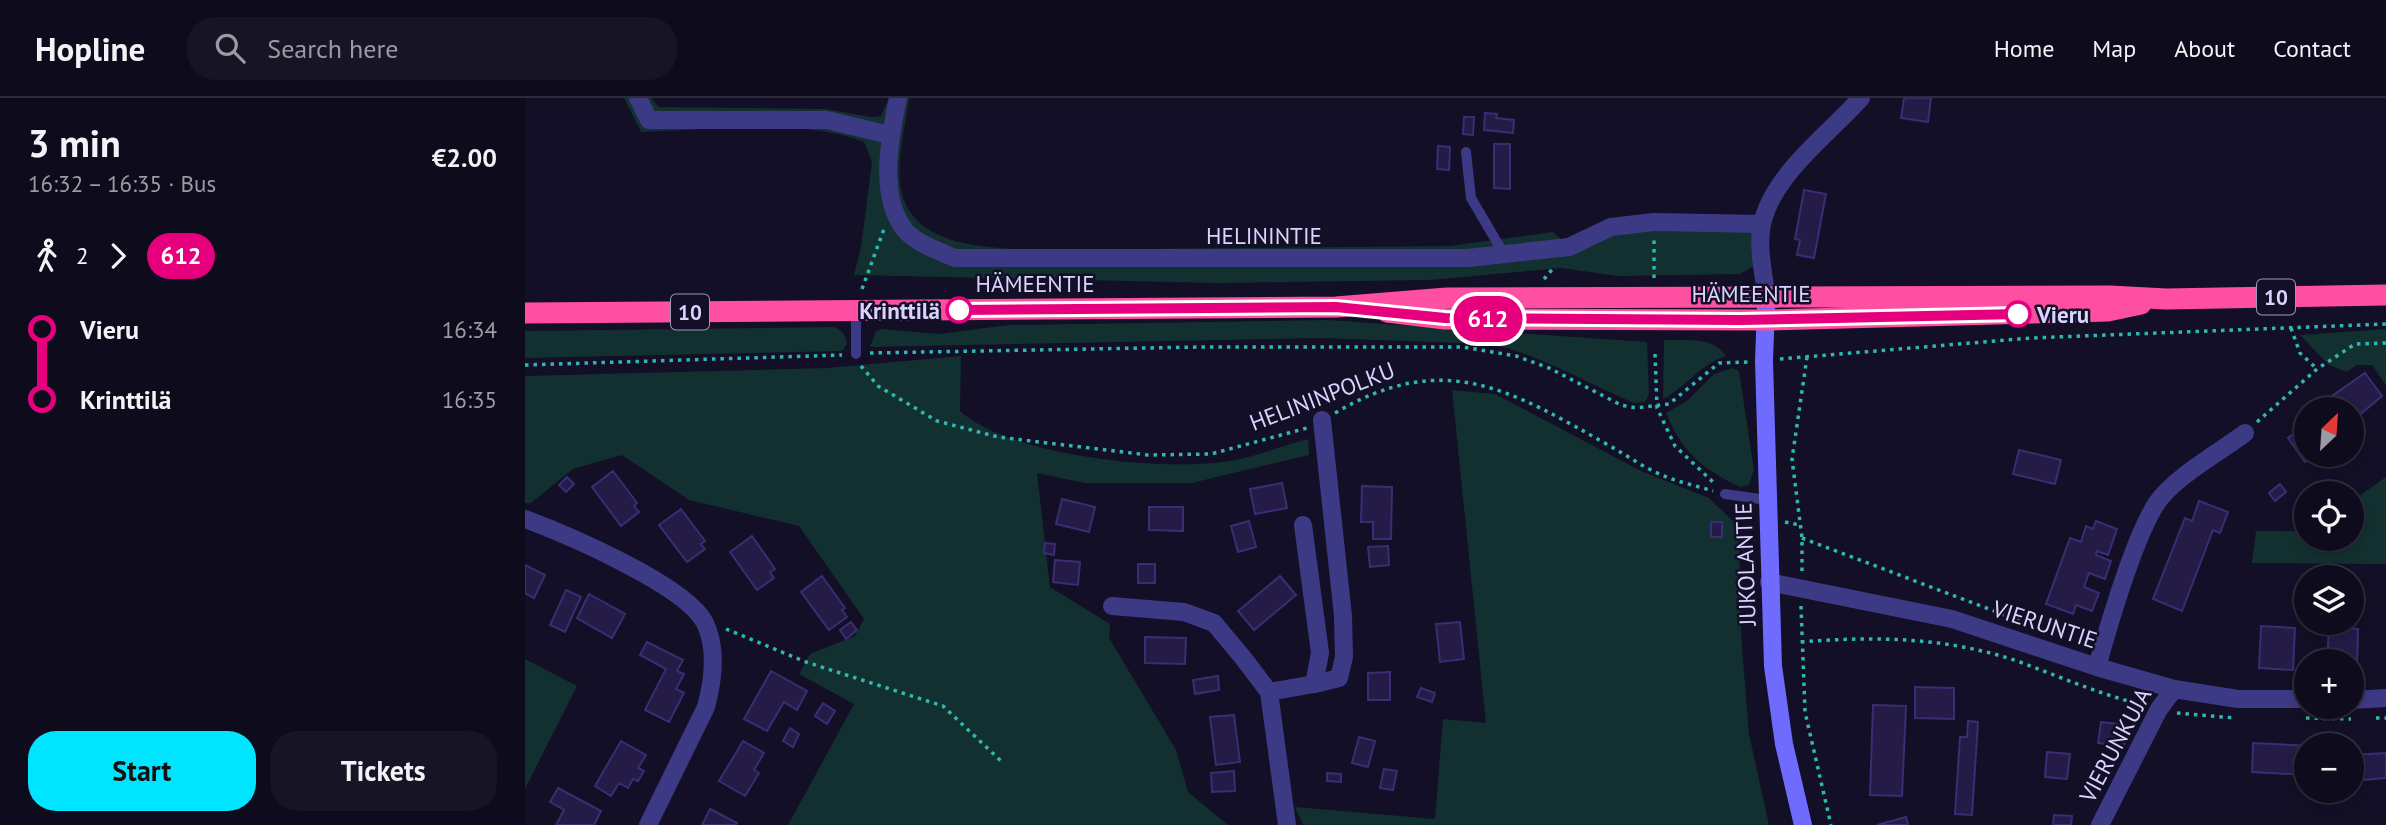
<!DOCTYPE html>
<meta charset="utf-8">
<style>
body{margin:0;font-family:"PT Sans",sans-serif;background:#171425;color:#f1f3f6;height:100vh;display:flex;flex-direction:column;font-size:26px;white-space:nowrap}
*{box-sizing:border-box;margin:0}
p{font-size:23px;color:#9b9ba3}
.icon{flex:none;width:38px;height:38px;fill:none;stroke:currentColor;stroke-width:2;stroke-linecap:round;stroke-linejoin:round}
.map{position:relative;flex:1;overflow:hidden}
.sheet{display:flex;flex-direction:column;background:#0e0b1c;width:525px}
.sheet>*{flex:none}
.badge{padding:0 14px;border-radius:23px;font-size:24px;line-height:46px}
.needle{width:46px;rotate:25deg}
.tools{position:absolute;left:1769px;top:299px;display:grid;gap:14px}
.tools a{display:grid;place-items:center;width:70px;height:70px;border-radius:50%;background:#0e0b1c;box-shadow:0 4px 10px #0003,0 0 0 2px #2e2b3b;font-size:35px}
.map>.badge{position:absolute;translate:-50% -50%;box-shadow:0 0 0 4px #fff}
.legs{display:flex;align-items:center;gap:10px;height:77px;padding:0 28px;font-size:23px}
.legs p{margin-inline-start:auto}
.overview{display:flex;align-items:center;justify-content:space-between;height:119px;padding:0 28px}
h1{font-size:38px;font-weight:700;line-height:52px}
.cta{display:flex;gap:14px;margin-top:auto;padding:14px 28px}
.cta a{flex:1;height:80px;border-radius:28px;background:#00e5ff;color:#111;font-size:28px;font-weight:700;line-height:80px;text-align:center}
.cta a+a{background:#171425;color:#f1f3f6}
ul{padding:0 28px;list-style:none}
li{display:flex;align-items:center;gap:24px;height:70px;font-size:26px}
li i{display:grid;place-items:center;width:10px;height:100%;margin:0 9px;background:currentColor}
li i::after{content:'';width:18px;height:18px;margin:-9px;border:5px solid;border-radius:50%;background:#0e0b1c}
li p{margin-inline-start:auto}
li:first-child i{background:linear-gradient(#0000 50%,currentColor 0)}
li:last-child i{background:linear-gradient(currentColor 50%,#0000 0)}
header{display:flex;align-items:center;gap:42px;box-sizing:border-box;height:98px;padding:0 35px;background:#0e0b1c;border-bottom:2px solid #2e2b3b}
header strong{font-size:33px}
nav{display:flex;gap:38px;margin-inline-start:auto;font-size:24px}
.search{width:490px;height:63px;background:#171425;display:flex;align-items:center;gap:18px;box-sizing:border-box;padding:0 24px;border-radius:28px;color:#9b9ba3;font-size:26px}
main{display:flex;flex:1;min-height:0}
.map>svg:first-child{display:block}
</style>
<header>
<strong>Hopline</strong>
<div class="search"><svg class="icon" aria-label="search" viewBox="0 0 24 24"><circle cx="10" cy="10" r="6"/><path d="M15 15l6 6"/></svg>Search here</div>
<nav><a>Home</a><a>Map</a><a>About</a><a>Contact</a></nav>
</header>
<main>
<section class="sheet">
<div class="overview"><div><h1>3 min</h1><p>16:32 – 16:35 · Bus</p></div><b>€2.00</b></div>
<div class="legs"><svg class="icon" aria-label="walk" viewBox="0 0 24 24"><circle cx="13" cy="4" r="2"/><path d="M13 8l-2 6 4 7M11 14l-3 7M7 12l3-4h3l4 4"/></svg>2<svg class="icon" aria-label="forward" viewBox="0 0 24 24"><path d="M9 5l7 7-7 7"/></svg><b class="badge" style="background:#e6007e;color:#fff">612</b></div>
<ul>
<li><i style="color:#e6007e"></i><b>Vieru</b><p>16:34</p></li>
<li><i style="color:#e6007e"></i><b>Krinttilä</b><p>16:35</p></li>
</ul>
<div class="cta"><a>Start</a><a>Tickets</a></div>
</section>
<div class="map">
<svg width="1861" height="727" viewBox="0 0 1861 727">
<rect width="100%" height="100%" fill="#130f26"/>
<!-- green -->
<path fill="#12302f" d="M99,0H126L134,9L301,11L346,19L356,18L364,0H384C381,26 372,59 375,85C382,148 456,149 505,152L924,148L1028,134L1044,149L1129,124L1237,126L1238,163L1215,176L1093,178L1036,170L904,182L692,185L329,177L336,149L347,64L339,44C282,20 179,32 116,34Z
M803,222L1122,244L1124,296L1120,304L1109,305C1061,285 1017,257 965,246L796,240L345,249L351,233L356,231L414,236L484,227Z
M309,229C318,233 320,236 322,246L317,253L0,260V233Z
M1861,231V287L1847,267H1832L1822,274L1804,267L1775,237Z
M1139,242C1161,243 1188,238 1201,258C1175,266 1162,289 1138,301Z
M436,258L435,313C484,357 624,371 689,365C720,363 753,349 783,341L784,357L667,385H560L512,375L525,489L585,526L584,540L651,652L663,694L703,727H263L329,606L274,576L285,556L330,538L339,521L274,428L164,402L97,357L48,371L6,405H0V278L302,270Z
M1208,270L1214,273L1229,372L1224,387L1215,389C1177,371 1157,354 1141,315L1163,302L1189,276Z
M927,292L970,296L1116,373L1184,400L1214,429L1216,536L1224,636L1244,727H778L770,709L910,721L918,621L961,625Z
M1861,379V466L1727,465L1731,433H1781L1782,441H1827V403Z
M0,561L52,588L0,691Z"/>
<!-- building -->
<path fill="#241b47" stroke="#3b2d73" stroke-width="2" d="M1379,0H1406L1403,24L1376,20Z
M960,15L972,16L971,20L989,22L988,35L959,32Z
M939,19H949L948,37L938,36Z
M969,46H985V91L969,90Z
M913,48L925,49L924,72L912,71Z
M1279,92L1301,96L1289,160L1272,157L1275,142L1270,141Z
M1840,275L1857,298L1827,323V312H1787Z
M1782,315V357H1790L1780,364L1763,340L1778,329L1773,321Z
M1494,352L1536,362L1530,386L1488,376Z
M88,373L112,405L109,408L114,414L96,428L67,389Z
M42,379L49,386L41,394L34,387Z
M757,385L762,410L730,416L725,391Z
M1755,386L1761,394L1750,403L1744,395Z
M837,388L867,389L866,441H848V424H836Z
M537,401L570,409L564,434L531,426Z
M1674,403L1703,414L1695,435L1688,432L1657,513L1628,501L1660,420L1667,423Z
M624,409H658V433L624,432Z
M156,411L180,443L176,446L180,451L162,464L134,427Z
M724,423L731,449L713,454L706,428Z
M1571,423L1592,431L1583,457L1572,453L1571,457L1586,463L1580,481L1564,475L1559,489L1574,495L1567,513L1551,507L1548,516L1521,506L1545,440L1556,444L1561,428L1568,431Z
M1186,424H1197V439H1186Z
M227,438L250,471L245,474L249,480L232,492L205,454Z
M520,445L530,446L529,457L519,455Z
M863,448L864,467L845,469L843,449Z
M530,462L555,464L553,487L528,484Z
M613,466H630V485H613Z
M0,467L20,477L9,500L0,495Z
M297,478L320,510L317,512L322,519L304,532L276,494Z
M755,478L771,497L729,532L713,513Z
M41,492L56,499L40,534L25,527Z
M64,496L100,516L87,540L52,520Z
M326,524L332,532L321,541L315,532Z
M935,524L939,561L915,564L911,526Z
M1736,528L1770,530L1768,572L1734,570Z
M1804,529L1833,531L1832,570H1827V564H1802Z
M620,539L661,540L660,566L620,565Z
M122,544L158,562L152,573L159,576L151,591L159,595L144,624L120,612L141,571L115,557Z
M246,573L282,593L272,612L259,604L242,633L219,621Z
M865,574V602H843V575Z
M693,578L694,592L670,596L668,582Z
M1390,589L1429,590V621L1390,620Z
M896,590L910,595L907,604L892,599Z
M298,605L310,613L302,626L290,618Z
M1348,607L1381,608L1377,698L1345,697Z
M709,617L715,664L691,667L685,619Z
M1443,623L1453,624L1447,717L1430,716L1435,639H1442Z
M1576,624L1602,627L1599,649L1573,645Z
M265,630L274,636L268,649L258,643Z
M834,639L850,643L843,669L827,665Z
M96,643L121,657L113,670L119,673L113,683L108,681L103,690L94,685L86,698L70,688Z
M218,643L239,655L229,672L234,675L220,698L194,683Z
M1728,645L1785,648H1782V677L1727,674Z
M1522,654L1545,656L1542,681L1520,679Z
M1861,655V680L1827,683V657Z
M859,671L872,673L868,692L855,690Z
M709,673L710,693L687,694L686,675Z
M802,675L816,676V684L802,683Z
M33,690L76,713L69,727H31L39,712L25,704Z
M185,711L212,725L211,727H177Z
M1529,717L1547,718L1546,727H1528Z
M1381,719L1383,727H1352Z"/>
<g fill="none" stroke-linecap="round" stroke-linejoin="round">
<!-- path -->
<path stroke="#2fb8b0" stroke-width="3.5" stroke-dasharray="3.5 5" stroke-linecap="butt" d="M1129,180V142
M1019,181L1030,168
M337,191L359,131
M1766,230L1775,255L1792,271
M345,255L675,249H938L991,258L1024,270L1096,307L1111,310L1144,306L1194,265L1223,264
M1130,256L1132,310L1150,348L1190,386
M1255,261L1506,240L1861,226
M0,267L317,257
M336,268L353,288L412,323L473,339L623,357L686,356L782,330
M810,315C920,250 987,293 1085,348C1103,358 1122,372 1142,379C1156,385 1173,388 1188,393
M1732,324L1792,271L1830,246L1861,245
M1260,424L1275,427
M1277,440L1498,524
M1277,473V440L1267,361L1282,259
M1276,508L1280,614L1306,727
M201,531L281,564L418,608L477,664
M1276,544C1350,538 1423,539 1495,564C1535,579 1575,596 1617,607
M1652,615L1710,620
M1781,620L1826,621
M1851,620H1861"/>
<!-- lane -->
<path stroke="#3d3a85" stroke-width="10" d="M941,54L946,100L979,156
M331,213V256
M1200,396L1242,402"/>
<!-- street -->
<path stroke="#3d3a85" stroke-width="18" d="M113,0L124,22H302L365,37
M373,0C365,39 353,96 379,131C390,145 414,153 430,160H943L1044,149L1086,129L1129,124L1237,126
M1242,201C1239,178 1232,149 1237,126C1248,76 1304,36 1336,0
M0,421C40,436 161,487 180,525C192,550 188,583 181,609L123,727
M1244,484L1427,521L1572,569L1649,591L1713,601H1782
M587,508L659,514L689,525L719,561L744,594L762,727
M1572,569C1584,526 1608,443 1631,406C1649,379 1694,355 1720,335
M790,586L814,580L819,559L818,518L797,322
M744,594L789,586L795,555L778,427
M1827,602L1861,600
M1575,727L1634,611L1649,591"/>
<!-- secondary -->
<path stroke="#6f6bff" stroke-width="18" d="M1241,209L1239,263L1248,568L1259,646L1278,727"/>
<!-- highway -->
<path stroke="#ff4fa3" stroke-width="21" d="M862,214L920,221L1241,222L1583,213L1616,206
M0,215L811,209L922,200L1585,198L1641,201L1861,197"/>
</g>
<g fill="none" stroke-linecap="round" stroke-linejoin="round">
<!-- line-1 casing -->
<g stroke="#fff" stroke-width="16">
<path id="line-1" d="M434,212L811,209L920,220L1215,222L1493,216"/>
</g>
<!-- line-1 -->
<use href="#line-1" stroke="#e6007e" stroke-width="10"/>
</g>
<!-- markers -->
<g fill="#fff" stroke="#e6007e" stroke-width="3.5">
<circle cx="434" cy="212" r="12"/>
<circle cx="1493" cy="216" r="12"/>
</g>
<g text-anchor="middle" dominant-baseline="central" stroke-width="5" stroke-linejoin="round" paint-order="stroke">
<!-- shield labels -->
<g fill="#130f26" stroke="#9e99be" stroke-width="2">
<rect x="1732" y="181.5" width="38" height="35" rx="5"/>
<rect x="146" y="196.5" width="38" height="35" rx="5"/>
</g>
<g font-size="21" font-weight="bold" fill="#d9d4ff">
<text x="1751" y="199">10</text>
<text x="165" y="214">10</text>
</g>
<!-- street labels -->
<g font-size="23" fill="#d9d4ff" stroke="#130f26">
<text x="739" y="137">HELININTIE</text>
<text x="510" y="185">HÄMEENTIE</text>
<text x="1226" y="195">HÄMEENTIE</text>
<text transform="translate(797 298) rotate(-21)">HELININPOLKU</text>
<text transform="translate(1220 466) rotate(-92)">JUKOLANTIE</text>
<text transform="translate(1520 526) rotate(18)">VIERUNTIE</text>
<text transform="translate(1590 647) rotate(-62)">VIERUNKUJA</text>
</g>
<!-- stop labels -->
<g font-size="23" font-weight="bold" fill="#d9d4ff" stroke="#130f26" text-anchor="end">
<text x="415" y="212">Krinttilä</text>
<text x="1512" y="216" text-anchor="start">Vieru</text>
</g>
</g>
</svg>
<div class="tools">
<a><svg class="needle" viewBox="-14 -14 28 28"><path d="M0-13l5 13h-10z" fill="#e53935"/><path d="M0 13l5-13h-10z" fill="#9b9ba3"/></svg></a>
<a><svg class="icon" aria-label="locate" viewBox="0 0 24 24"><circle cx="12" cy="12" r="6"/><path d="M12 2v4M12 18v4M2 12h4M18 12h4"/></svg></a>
<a><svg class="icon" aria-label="layers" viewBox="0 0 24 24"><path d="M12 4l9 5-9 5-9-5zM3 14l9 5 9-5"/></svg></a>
<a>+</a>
<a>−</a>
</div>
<b class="badge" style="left:963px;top:221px;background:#e6007e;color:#fff">612</b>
</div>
</main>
